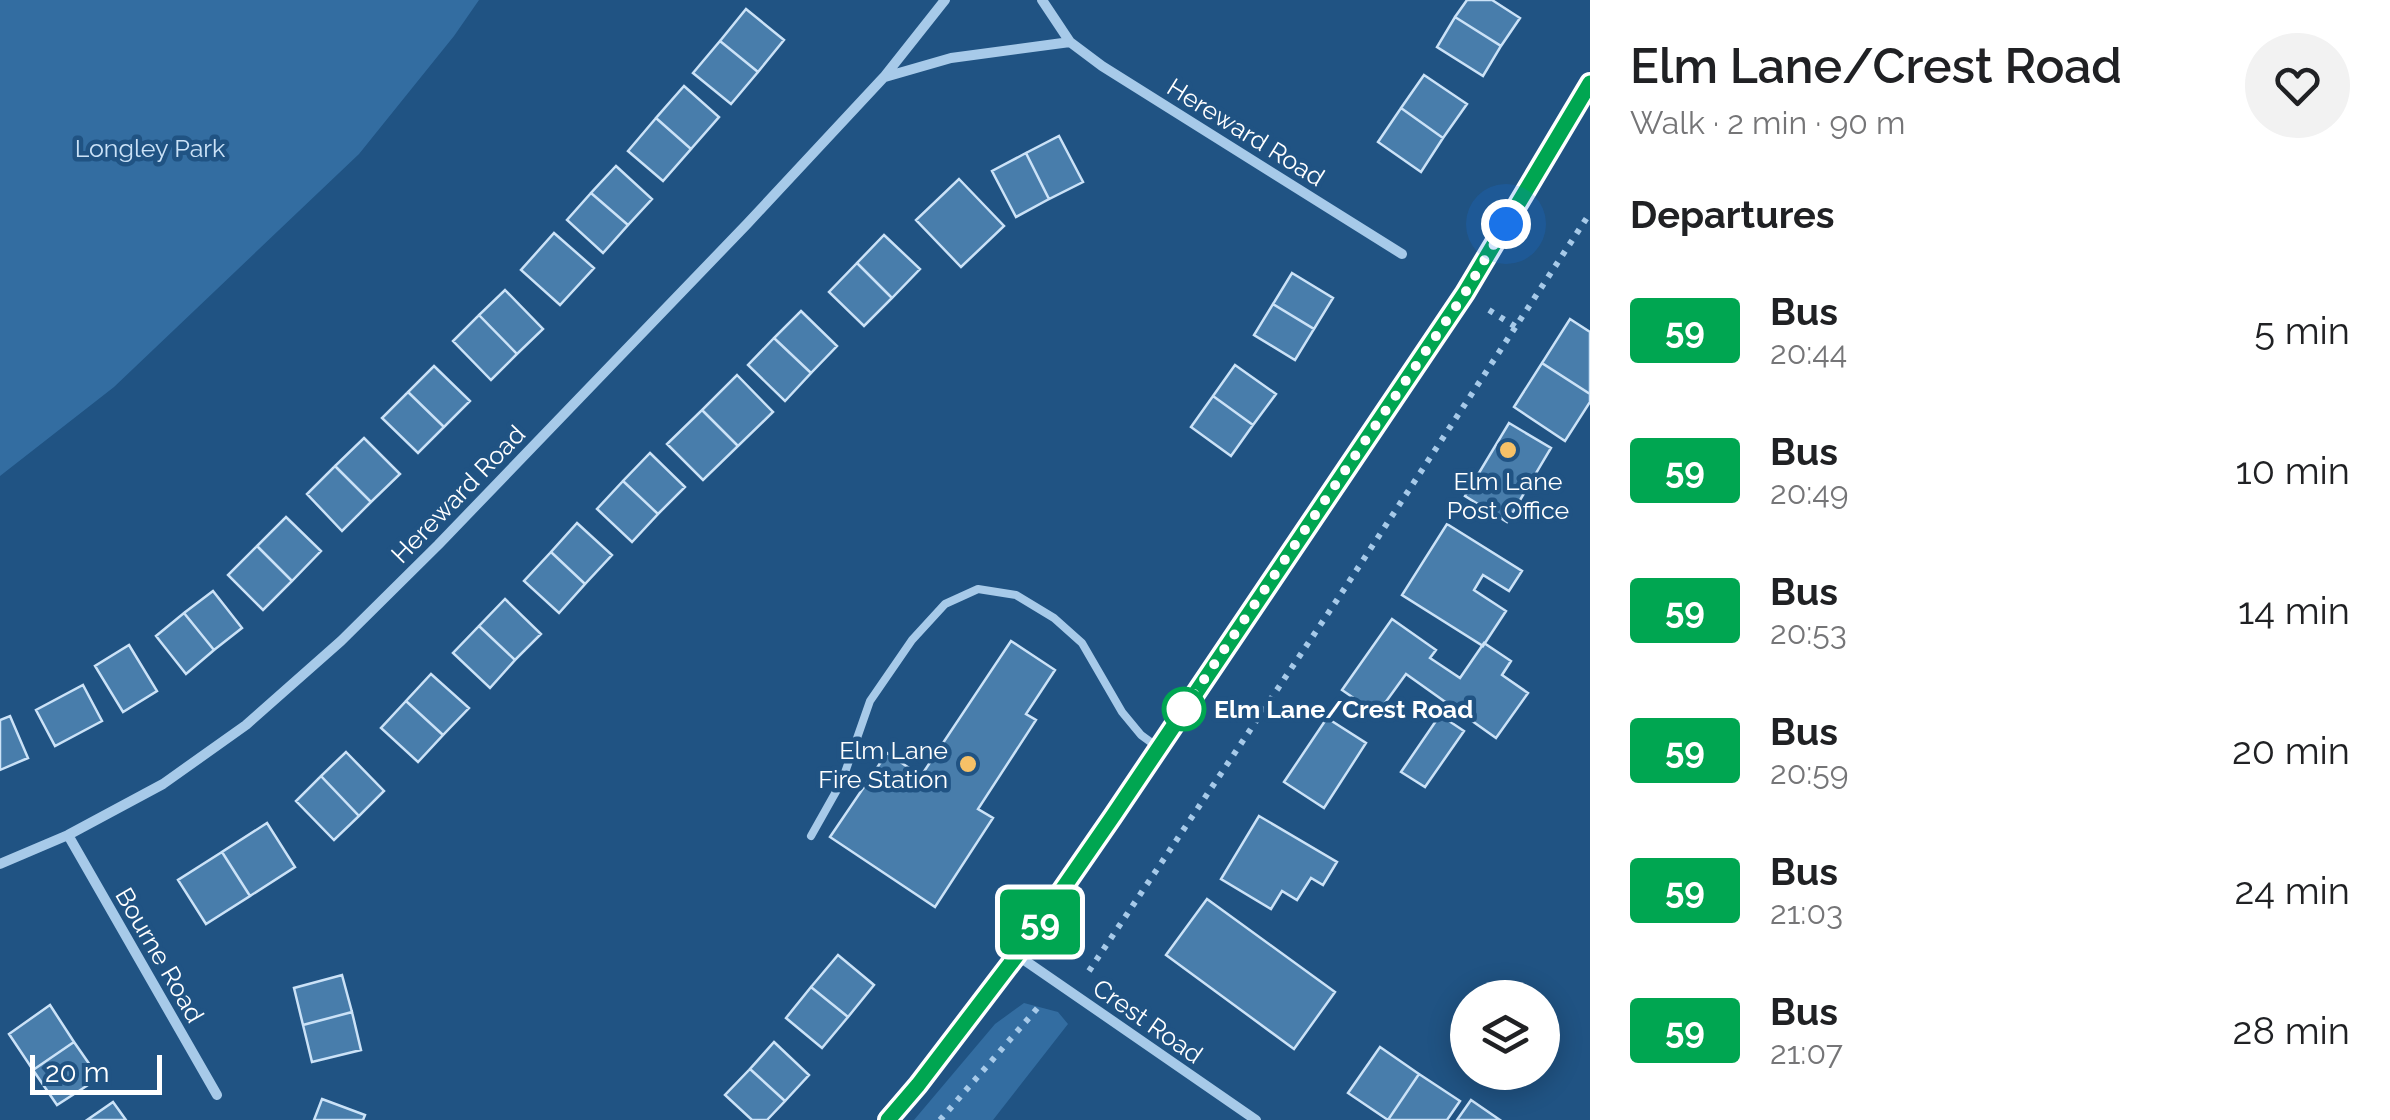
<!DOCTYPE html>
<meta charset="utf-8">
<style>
body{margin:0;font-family:Raleway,sans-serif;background:#f2f2f2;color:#202124;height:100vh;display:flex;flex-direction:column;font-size:38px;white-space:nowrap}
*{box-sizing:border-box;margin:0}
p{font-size:32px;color:#757577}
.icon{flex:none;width:55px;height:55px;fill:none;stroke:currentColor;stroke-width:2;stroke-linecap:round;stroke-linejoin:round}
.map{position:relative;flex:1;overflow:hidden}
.panel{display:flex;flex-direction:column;background:#fff;width:800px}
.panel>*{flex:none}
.badge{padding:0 20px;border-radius:8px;font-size:35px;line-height:65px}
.tools{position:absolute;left:1450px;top:980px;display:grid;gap:20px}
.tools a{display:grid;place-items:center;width:110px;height:110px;border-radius:50%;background:#fff;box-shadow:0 5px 25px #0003;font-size:50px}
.scale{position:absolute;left:30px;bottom:25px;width:132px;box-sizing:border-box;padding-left:10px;border:5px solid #fff;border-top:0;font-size:28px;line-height:35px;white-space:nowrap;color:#fff;-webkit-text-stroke:8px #205383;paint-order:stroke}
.you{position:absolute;width:50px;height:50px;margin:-25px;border:8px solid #fff;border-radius:50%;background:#1a73e8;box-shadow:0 0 0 15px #1a73e833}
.map>.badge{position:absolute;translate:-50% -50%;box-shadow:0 0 0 5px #fff}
h2{padding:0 40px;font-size:38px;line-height:90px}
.round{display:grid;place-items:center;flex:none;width:105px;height:105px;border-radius:52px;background:#f2f2f2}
.head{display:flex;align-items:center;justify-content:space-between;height:170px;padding:0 40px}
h1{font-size:48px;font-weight:600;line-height:75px}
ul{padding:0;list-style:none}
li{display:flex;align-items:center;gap:30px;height:140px;padding:0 40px}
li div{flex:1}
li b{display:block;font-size:38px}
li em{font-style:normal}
li .badge{min-width:110px;font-weight:700;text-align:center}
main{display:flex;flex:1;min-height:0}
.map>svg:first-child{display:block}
</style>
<main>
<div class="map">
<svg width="1590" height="1120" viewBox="0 0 1590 1120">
<rect width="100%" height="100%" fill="#205383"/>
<!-- green -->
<path fill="#336da1" d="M0,0H479L454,36L359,154L114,387L0,476Z
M1024,1003L1058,1012L1068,1024L993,1120H914L995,1024Z"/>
<!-- building -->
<path fill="#487dab" stroke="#cbe2f7" stroke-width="2.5" d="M1467,0H1492L1520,18L1501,46L1455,17Z
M746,9L784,40L758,72L720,41Z
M1455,17L1501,46L1483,76L1437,47Z
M720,41L758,72L731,104L693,73Z
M1424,75L1467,104L1443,138L1401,108Z
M684,86L719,117L691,149L656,118Z
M1401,108L1443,138L1421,172L1378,142Z
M656,118L691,149L663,181L628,151Z
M1059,136L1083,182L1049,199L1026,153Z
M1026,153L1049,199L1016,217L992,171Z
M616,166L652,199L628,225L591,193Z
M959,179L1004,226L961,267L916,220Z
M591,193L628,225L603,253L567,220Z
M554,233L594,268L560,305L521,270Z
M884,235L920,269L892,298L857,263Z
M857,263L892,298L864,326L829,292Z
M1292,273L1333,298L1314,329L1273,304Z
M505,290L543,329L517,354L479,315Z
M1273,304L1314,329L1295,360L1254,335Z
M801,311L837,346L811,373L774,338Z
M479,315L517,354L491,380L453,341Z
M1570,319L1590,332V394L1542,363Z
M774,338L811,373L785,401L748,365Z
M1542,363L1590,394V402L1565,441L1514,407Z
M1235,365L1276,394L1253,425L1213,396Z
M434,366L470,401L444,427L408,392Z
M737,375L773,412L738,446L702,410Z
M408,392L444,427L418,453L382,418Z
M1213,396L1253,425L1231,456L1191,427Z
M702,410L738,446L703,480L667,444Z
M1509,423L1551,448L1507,522L1465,496Z
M364,438L400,474L371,502L335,466Z
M650,453L685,487L658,514L623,481Z
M335,466L371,502L342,531L307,494Z
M623,481L658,514L632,542L597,509Z
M286,517L321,551L292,581L257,546Z
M577,523L612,555L585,584L551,552Z
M1447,524L1522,571L1509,591L1483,575L1474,590L1506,611L1483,646L1402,595Z
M257,546L292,581L263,610L228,575Z
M551,552L585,584L559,613L524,581Z
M213,591L242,628L214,650L184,613Z
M505,599L541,634L515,660L479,626Z
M184,613L214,650L186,674L156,636Z
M1392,619L1436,650L1430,658L1460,678L1484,643L1511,661L1502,675L1528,693L1496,738L1406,674L1377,714L1342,690Z
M479,626L515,660L490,688L453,653Z
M1011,641L1055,670L1026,714L1036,720L978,809L993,818L935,907L830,837L887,753L921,776Z
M129,645L157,691L123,712L95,666Z
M431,674L469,708L443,735L406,701Z
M83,685L102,721L55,746L36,710Z
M406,701L443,735L418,762L381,728Z
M1440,715L1464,731L1425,787L1401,772Z
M10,716L28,758L0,770V720Z
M1327,718L1366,743L1324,808L1284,782Z
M346,752L384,791L359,816L321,776Z
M321,776L359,816L334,840L296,801Z
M1259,816L1337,862L1323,885L1311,878L1297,900L1282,891L1271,909L1221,879Z
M267,823L295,867L250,896L222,852Z
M222,852L250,896L206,924L178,880Z
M1207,899L1335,992L1294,1049L1166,955Z
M838,955L874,985L848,1017L811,987Z
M342,975L352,1012L303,1025L294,988Z
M811,987L848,1017L822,1048L786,1018Z
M50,1005L74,1042L33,1070L9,1034Z
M352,1012L361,1050L312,1062L303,1025Z
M74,1042L99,1078L57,1105L33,1070Z
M774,1042L809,1075L785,1101L750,1069Z
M1380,1047L1419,1074L1388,1120L1348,1093Z
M750,1069L785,1101L767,1120H752L725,1095Z
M1419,1074L1460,1101L1447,1120H1388Z
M322,1099L365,1115L363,1120H314Z
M1471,1100L1500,1120H1457Z
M113,1102L126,1120H87Z"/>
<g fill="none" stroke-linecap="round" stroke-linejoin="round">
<!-- path -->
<path stroke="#a7cae9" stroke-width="6" stroke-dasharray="5 8" stroke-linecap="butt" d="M1489,310L1516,327
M1089,971L1337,600L1590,213
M940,1120L1041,1004"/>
<!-- lane -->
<path stroke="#a7cae9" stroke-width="8" d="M811,836L842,781L870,701L912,640L945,604L978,589L1016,595L1054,618L1082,643L1122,712L1141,735L1156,746"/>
<!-- street -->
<path stroke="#a7cae9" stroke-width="10" d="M1042,0L1070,42L1102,66L1402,254
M885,77L951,58L1070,42
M68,835L217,1095
M0,864L68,835L163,784L246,725L341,641L438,545L747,224L884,77L945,0
M1017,955L1256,1120"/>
<!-- secondary -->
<path stroke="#d1e5f7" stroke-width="20" d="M887,1120L918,1085L1017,955L1113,816L1465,293L1590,83"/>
</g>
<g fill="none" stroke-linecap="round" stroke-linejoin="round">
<!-- line casing -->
<g stroke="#fff" stroke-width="22">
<path id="line" d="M888,1120L918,1085L1017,955L1113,816L1465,293L1590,83"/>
</g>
<!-- line -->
<use href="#line" stroke="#00a651" stroke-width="15"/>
<!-- walk -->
<path stroke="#fff" stroke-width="10" stroke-dasharray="0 18" d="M1184,709L1465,293L1506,224"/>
</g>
<!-- markers -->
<g fill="#f6c167" stroke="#205383" stroke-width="4">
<circle cx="1508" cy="450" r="10"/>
<circle cx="968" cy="764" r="10"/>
</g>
<circle fill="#fff" stroke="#00a651" stroke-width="5" cx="1184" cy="709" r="20"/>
<g text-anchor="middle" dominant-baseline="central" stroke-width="9" stroke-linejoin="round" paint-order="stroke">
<!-- street labels -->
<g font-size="25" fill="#fff" stroke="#205383">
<text transform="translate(1246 132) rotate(32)">Hereward Road</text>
<text transform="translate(458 494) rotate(-46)">Hereward Road</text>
<text transform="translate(160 955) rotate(60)">Bourne Road</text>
<text transform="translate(1148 1021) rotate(35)">Crest Road</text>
</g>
<!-- park labels -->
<g font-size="25" fill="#cbe2f7" stroke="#205383">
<text x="150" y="148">Longley Park</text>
</g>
<!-- poi labels -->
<g font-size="25" fill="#fff" stroke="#205383">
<text x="1508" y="481">Elm Lane<tspan x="1508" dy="29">Post Office</tspan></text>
<text x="948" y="750" text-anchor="end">Elm Lane<tspan x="948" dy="29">Fire Station</tspan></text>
</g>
<!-- stop labels -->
<g font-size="25" font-weight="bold" fill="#fff" stroke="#205383" text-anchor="start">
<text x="1214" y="709">Elm Lane/Crest Road</text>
</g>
</g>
</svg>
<div class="tools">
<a><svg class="icon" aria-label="layers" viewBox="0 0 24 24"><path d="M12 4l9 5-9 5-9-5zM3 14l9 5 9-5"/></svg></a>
</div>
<div class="scale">20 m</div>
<div class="you" style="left:1506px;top:224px"></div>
<b class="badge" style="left:1040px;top:922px;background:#00a651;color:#fff">59</b>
</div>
<section class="panel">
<div class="head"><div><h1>Elm Lane/Crest Road</h1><p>Walk · 2 min · 90 m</p></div><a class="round"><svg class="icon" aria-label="heart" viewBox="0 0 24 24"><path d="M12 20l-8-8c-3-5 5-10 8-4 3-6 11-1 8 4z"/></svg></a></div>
<h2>Departures</h2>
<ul>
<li><span class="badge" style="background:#00a651;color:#fff">59</span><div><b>Bus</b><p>20:44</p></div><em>5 min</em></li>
<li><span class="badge" style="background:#00a651;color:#fff">59</span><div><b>Bus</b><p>20:49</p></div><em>10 min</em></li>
<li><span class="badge" style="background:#00a651;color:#fff">59</span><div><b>Bus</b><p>20:53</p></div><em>14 min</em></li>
<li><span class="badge" style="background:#00a651;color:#fff">59</span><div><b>Bus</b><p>20:59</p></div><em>20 min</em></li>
<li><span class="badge" style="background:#00a651;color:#fff">59</span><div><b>Bus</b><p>21:03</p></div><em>24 min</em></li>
<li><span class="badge" style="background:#00a651;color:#fff">59</span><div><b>Bus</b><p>21:07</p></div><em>28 min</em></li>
</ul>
</section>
</main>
